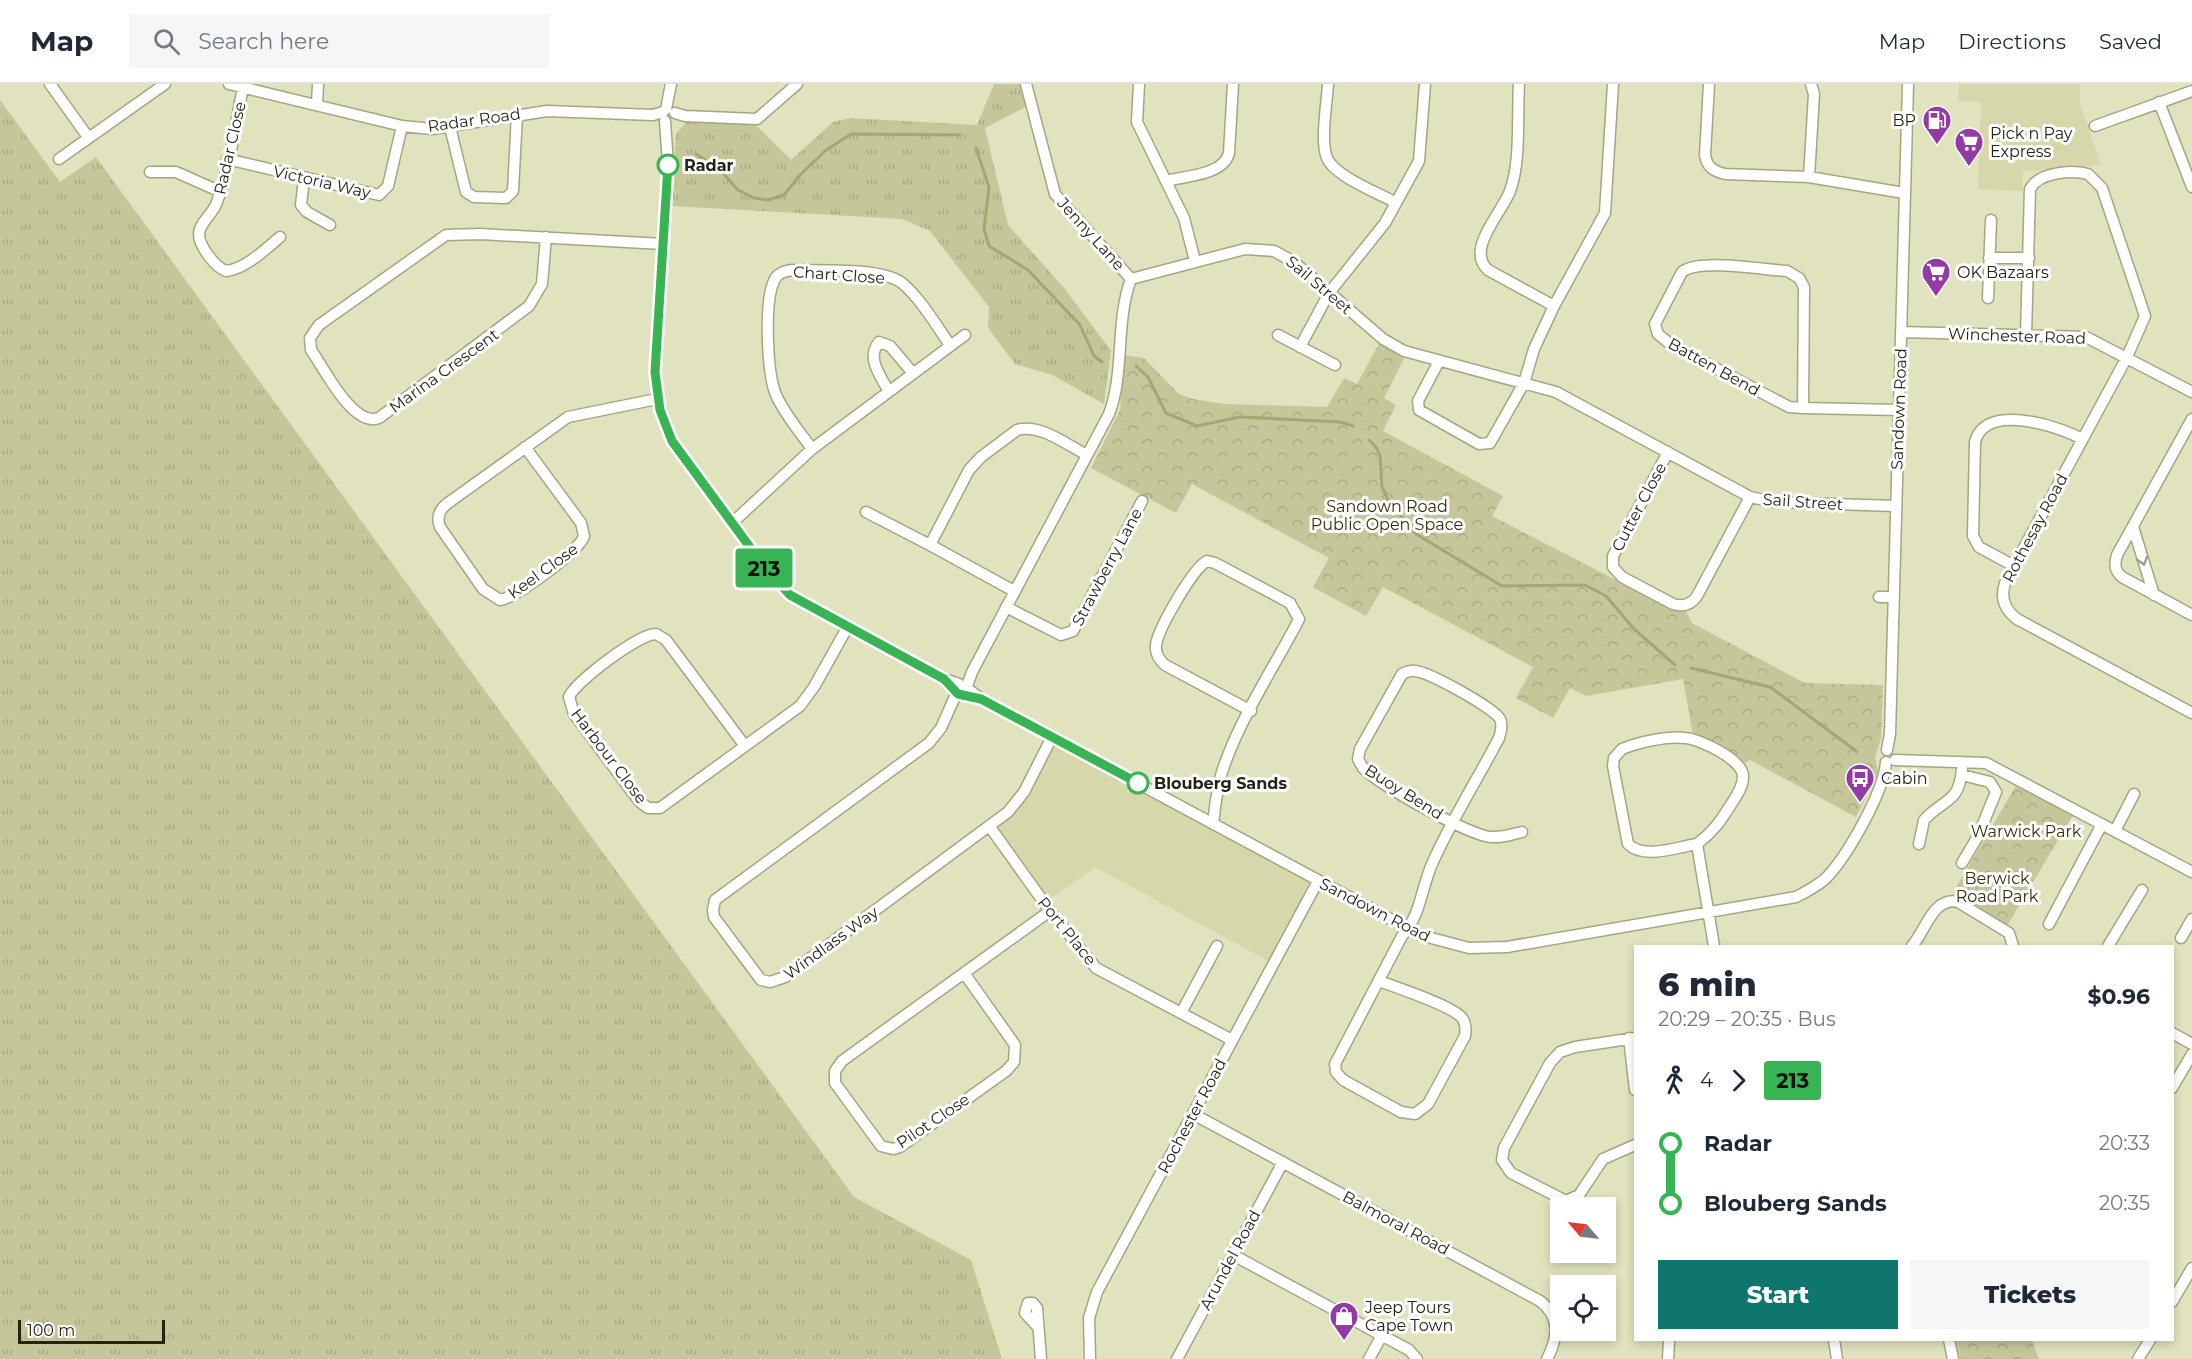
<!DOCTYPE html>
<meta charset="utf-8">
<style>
body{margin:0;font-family:Montserrat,sans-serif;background:#f6f6f7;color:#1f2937;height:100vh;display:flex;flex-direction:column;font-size:22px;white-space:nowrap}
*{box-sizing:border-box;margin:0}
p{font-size:20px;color:#747a83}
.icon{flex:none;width:33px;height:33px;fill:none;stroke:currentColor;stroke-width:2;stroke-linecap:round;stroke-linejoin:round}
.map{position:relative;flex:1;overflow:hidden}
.panel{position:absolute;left:1634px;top:861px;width:540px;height:396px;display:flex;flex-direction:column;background:#fff;border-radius:0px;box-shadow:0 3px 9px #0003}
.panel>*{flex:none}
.badge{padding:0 12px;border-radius:4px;font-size:21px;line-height:39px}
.needle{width:39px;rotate:298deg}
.fabs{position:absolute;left:1550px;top:1113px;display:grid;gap:12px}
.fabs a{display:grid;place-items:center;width:66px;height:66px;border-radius:0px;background:#fff;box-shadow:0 3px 9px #0003;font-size:30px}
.scale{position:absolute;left:18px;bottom:15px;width:147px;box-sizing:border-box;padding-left:6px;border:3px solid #232416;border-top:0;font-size:16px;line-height:21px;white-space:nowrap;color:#232416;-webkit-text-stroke:4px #fff;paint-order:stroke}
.map>.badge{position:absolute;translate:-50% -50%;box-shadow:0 0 0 3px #fff}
.legs{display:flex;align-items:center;gap:9px;height:66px;padding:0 24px;font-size:20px}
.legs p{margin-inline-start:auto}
.summary{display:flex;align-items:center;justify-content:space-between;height:102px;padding:0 24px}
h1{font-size:33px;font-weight:800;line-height:45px}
.button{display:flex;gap:12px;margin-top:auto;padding:12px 24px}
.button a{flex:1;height:69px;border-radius:0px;background:#0f766e;color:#fff;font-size:24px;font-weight:800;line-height:69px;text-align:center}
.button a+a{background:#f6f6f7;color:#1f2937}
ul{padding:0 24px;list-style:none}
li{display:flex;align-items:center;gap:21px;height:60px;font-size:22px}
li i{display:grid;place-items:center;width:9px;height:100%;margin:0 8px;background:currentColor}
li i::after{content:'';width:15px;height:15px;margin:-8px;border:4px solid;border-radius:50%;background:#fff}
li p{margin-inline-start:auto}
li:first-child i{background:linear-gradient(#0000 50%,currentColor 0)}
li:last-child i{background:linear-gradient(currentColor 50%,#0000 0)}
header{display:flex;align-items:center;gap:36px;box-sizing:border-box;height:84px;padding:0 30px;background:#fff;border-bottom:2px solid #e0e1e3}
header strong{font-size:28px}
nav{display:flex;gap:33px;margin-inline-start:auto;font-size:21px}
.search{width:420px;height:54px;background:#f6f6f7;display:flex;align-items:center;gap:15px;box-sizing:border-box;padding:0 21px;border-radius:0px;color:#747a83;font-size:22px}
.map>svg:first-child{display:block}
</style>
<header>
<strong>Map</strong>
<div class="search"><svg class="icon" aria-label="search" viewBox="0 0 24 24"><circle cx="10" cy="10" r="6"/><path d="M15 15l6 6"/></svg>Search here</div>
<nav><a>Map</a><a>Directions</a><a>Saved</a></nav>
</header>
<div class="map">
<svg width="2192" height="1275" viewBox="0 0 2192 1275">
<defs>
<pattern id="grass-tufts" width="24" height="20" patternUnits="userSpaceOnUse" patternTransform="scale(1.5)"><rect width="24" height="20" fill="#c5c79a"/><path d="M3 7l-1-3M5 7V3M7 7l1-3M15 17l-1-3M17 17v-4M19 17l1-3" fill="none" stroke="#a9ab84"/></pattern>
<pattern id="park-crowns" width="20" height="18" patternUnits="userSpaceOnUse" patternTransform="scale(1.5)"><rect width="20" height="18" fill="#c5c79a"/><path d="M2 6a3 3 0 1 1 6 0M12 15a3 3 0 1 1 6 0" fill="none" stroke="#a9ab84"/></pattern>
</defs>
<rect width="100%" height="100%" fill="#e0e3bd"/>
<!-- built -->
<path fill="#d6d8ab" d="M1959,0H2080V20L2101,81L2023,87L2022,107L1978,105L1981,18L1958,17Z
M1053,653L1319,796L1274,880L1095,783L1045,819L992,743L1009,729Z"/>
<!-- grass -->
<path fill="url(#grass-tufts)" d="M994,0H1020L1029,21L985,44L1008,141L1065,205L1111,267L1104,320L1052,291L1015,280L988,244L989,223L930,147L902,135L671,122L676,50L687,37L755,40L791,76L833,38L850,34L977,41Z
M0,16L60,98L96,73L854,1113L971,1176L1002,1275H0Z"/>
<!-- park -->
<path fill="url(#park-crowns)" d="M1380,258L1405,273L1384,314L1396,321L1383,347L1503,412L1492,432L1674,526L1686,527L1692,539L1805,599L1883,601L1881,655L1875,673L1878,688L1856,733L1750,676L1745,679L1693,651L1683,595L1586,612L1570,604L1553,634L1516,614L1533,583L1383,503L1366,532L1313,503L1329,474L1192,400L1176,429L1091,384L1120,326L1123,271L1144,274L1179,310L1193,315L1224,320L1327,323L1344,294L1357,300Z
M2017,700L2073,731L2007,842L1954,811V807Z
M1956,1256H2032L2039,1275H1960Z"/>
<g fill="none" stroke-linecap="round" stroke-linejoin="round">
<!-- stream -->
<path stroke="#a4a772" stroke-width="3" d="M976,64L989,103L984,145L989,162L1028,186L1080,241L1094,272L1102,278
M696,70L719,85L738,106L754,114L768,116L784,111L799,92L825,67L851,50L959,51
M1136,282L1148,293L1166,329L1197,342L1240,333L1341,338L1353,342
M1369,356L1376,363L1380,372L1382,403L1389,418L1416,450L1502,502L1585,501L1606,512L1634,545L1675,581
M1691,584L1770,603L1856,667"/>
<!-- minor casing -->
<g stroke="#a4a682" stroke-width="13">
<path id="minor" d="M50,0L88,53
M229,0L402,42L432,45L547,27L653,31L663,28
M1026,0L1055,110L1131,195
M1139,0L1137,38L1184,134L1195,177
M1328,0C1327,19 1320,57 1327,74C1334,92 1379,109 1396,119
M1519,0C1517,32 1521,78 1510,107C1502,129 1465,165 1488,186L1554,222
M1709,0L1705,71C1707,83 1713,87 1725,90L1809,93L1904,109
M243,4C235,40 230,83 217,118C214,129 199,139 199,150C199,162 215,183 226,187C245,185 266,165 280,153
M2159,18L2192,103
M317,21L318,0
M666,25L671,0
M675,29L685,32L757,35L797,0
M665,37L668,80L655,288L660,326L672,357L766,485L790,511L944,595L959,600
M2095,42L2192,7
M450,43L466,108L474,113L506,114L513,107L517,30
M59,75L165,0
M227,75L379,111L388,102L402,42
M150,88H176L221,108
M1809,93L1814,10L1811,0
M304,95L301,121L307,128L330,141
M1166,97C1185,92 1224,91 1229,69L1233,0
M546,153L542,200L529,222L379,334C353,344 324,284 311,266L310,254L319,241L446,151L480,150L663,160
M1989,174H2029
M1988,214L1991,136
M1901,248L2086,253L2192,308
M1278,251L1335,281
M2026,251L2030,105C2039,88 2071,86 2088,90L2102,104L2145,232L2127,273L2005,499C2000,514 2005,526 2017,535L2192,629
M1300,263L1329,209L1385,139L1419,77L1425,0
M1439,277L1418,317L1419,326L1479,360L1490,359L1524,299L1534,265L1554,222L1605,129L1613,0
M888,306C880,291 866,274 879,258L890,262L912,288
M1803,324L1804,203L1799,194L1787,187C1764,186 1699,174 1682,188L1655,240L1658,250L1670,260L1789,323L1803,324L1899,326
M2192,335L2117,471C2114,481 2115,487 2122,493L2192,531
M525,363L581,439L584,452C580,467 515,514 500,516L483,505L440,443C436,433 440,425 448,419L568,333L657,315
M812,365C800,348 785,331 776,311C767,290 764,218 774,197C777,189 784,187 792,186C820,187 880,183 902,199C921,215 936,241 950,261
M1668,368L1613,472V483L1622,493L1673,520C1683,523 1691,521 1697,512L1750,413
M866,428L930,461
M732,439L812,365L965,251
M2133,443L2154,511
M2014,482L1979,463L1973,452L1975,358C1985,318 2058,342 2082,355
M1014,507L930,461L969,386L981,373L1017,346C1040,339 1067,361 1087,371
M1879,513H1894
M1006,523L1061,551L1073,547L1142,417
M967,602L972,588L1109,330C1125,288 1115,238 1131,195L1245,165L1274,167L1294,178L1383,255L1404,267L1556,308L1750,413L1774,418L1896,422
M968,605L981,615L1420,851L1469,864L1507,863L1796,813C1806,808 1815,803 1824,796C1846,775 1884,708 1886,678
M957,608L941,644L929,659L715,816L713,826L714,833L761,896L770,898L785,893L1008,728L1024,708L1052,653
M745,662L666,556L656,550C640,549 575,598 569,613L574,630L639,717L648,724H660L800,622L814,603L847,544
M1887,666L1890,650L1908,0
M1895,676L1986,679L2192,788
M1213,740C1215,722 1217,702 1223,685C1240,635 1271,588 1296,541L1299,535L1290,519L1215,479L1207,477C1193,484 1158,545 1156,561C1155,570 1159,575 1165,581L1251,627
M990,743L1050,827L1096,884L1232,956
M2115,747L2134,710
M1697,760C1712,749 1720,738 1730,722C1735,714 1743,704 1743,693C1744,676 1700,655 1685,654C1667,652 1639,658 1622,665L1614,674L1613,682L1628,760C1644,776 1677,763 1697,760L1714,862
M1919,760L1924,736C1944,714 1959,720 1962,685
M1962,779L1978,752L1996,708L1990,698L1962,691
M2049,840L2102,740
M2181,854L2192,835
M1912,862C1925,848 1933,812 1958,818L2009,849L2013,862
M2108,862L2142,806
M964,889L1015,961L1014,978L1006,987L900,1063L893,1065L881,1062L835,999V987L842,977L1050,827
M1379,897C1395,903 1453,922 1462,934C1466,939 1466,945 1465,952L1428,1020L1415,1030L1401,1028L1343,996L1336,988L1335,980L1402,852C1421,831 1421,805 1432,780C1451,737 1477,696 1499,654C1501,648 1503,641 1500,635C1494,624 1429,588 1415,587C1410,586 1406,588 1402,590L1360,665L1358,675L1363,684C1384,704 1457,744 1485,752C1497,755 1510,751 1522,748
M1181,929L1217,862
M2172,949L2192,960
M1629,954L1635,1006
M1635,954L1575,963L1560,968L1550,979L1504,1064L1502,1076L1511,1089L1566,1117L1579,1111L1603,1075L1635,1061
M2172,1004L2192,970
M1193,1030L1540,1217C1561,1233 1558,1254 1547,1275
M1233,1171L1409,1266L1417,1275
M2172,1218L2192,1184
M1038,1243L1025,1229L1028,1219H1033L1037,1224L1041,1275
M1834,1256L1837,1275
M1949,1256L1953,1275
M1090,1275L1089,1234L1097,1208L1318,797
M1177,1275L1283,1078
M1369,1275L1382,1251
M1668,1275L1669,1256
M2138,1275L2150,1256"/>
</g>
<!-- minor -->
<use href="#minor" stroke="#fff" stroke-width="10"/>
</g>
<!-- one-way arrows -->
<defs><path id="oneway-chevron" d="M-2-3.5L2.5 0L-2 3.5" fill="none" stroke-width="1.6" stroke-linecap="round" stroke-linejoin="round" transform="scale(1.5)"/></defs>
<use stroke="#9c9c96" href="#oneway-chevron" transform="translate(2143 477) rotate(73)"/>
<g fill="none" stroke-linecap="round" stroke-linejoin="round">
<!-- line-1 casing -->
<g stroke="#fff" stroke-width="14">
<path id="line-1" d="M668,81L655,288L660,326L672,357L766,485L790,511L944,595L958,610L981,615L1138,699"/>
</g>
<!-- line-1 -->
<use href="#line-1" stroke="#38b454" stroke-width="9"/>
</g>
<!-- icons -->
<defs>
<g id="fuel-pin" transform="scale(1.5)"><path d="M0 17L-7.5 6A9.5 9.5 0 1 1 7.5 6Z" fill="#933aa6" stroke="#fff"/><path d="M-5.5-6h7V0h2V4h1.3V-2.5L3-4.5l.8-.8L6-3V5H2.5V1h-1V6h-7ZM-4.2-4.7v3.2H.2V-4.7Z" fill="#fff"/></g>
<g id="supermarket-pin" transform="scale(1.5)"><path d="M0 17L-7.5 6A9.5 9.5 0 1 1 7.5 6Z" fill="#933aa6" stroke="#fff"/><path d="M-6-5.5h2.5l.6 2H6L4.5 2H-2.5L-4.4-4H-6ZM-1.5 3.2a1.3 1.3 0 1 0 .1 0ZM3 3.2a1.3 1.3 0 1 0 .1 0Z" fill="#fff"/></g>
<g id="bus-pin" transform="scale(1.5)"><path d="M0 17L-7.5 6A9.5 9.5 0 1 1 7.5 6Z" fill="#933aa6" stroke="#fff"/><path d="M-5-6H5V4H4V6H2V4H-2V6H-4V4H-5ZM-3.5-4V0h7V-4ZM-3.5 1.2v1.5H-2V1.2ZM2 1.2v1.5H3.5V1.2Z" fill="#fff"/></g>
<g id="shop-pin" transform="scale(1.5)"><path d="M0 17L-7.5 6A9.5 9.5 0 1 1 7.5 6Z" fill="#933aa6" stroke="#fff"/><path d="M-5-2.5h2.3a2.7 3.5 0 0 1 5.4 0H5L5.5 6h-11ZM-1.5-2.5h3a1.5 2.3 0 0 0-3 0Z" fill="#fff"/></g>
</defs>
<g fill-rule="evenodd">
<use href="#fuel-pin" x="1937" y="36"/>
<use href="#supermarket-pin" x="1969" y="58"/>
<use href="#supermarket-pin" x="1936" y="188"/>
<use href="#bus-pin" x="1860" y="694"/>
<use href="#shop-pin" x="1344" y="1232"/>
</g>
<!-- markers -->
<g fill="#fff" stroke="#38b454" stroke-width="3">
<circle cx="668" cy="81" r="10"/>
<circle cx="1138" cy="699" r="10"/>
</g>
<g text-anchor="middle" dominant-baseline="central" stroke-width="6" stroke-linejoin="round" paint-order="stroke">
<!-- street labels -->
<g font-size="16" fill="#232416" stroke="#fff">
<text transform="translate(474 36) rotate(-8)">Radar Road</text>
<text transform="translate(230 64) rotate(-77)">Radar Close</text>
<text transform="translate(322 98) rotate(13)">Victoria Way</text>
<text transform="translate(1091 150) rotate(48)">Jenny Lane</text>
<text transform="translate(839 191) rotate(4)">Chart Close</text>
<text transform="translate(1319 201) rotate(40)">Sail Street</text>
<text transform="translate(2017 252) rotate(2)">Winchester Road</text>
<text transform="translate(1714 283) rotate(29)">Batten Bend</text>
<text transform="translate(444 287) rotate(-36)">Marina Crescent</text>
<text transform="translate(1899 325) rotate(-88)">Sandown Road</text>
<text transform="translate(1803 418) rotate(4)">Sail Street</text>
<text transform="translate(1639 423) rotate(-62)">Cutter Close</text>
<text transform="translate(2035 444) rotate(-62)">Rothesay Road</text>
<text transform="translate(1107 483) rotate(-62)">Strawberry Lane</text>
<text transform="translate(543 487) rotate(-36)">Keel Close</text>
<text transform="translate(609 672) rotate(53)">Harbour Close</text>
<text transform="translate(1404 708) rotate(32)">Buoy Bend</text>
<text transform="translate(1375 826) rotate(27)">Sandown Road</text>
<text transform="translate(1067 847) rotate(51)">Port Place</text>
<text transform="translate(831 859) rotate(-36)">Windlass Way</text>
<text transform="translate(1192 1032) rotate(-62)">Rochester Road</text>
<text transform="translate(933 1037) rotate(-34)">Pilot Close</text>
<text transform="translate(1396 1139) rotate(28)">Balmoral Road</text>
<text transform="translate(1230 1176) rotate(-62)">Arundel Road</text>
</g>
<!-- poi labels -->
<g font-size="16" fill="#232416" stroke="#fff" text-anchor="start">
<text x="1916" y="36" text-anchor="end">BP</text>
<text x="1990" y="49">Pick n Pay<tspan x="1990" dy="18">Express</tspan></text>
<text x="1957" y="188">OK Bazaars</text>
<text x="1881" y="694">Cabin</text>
<text x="1365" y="1223">Jeep Tours<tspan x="1365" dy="18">Cape Town</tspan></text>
</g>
<!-- stop labels -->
<g font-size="16" font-weight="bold" fill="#232416" stroke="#fff" text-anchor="start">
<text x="684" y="81">Radar</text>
<text x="1154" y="699">Blouberg Sands</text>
</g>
<!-- park labels -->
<g font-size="16" fill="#313105" stroke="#fff">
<text x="1387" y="422">Sandown Road<tspan x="1387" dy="18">Public Open Space</tspan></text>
<text x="2026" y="747">Warwick Park</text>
<text x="1997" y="794">Berwick<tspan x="1997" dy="18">Road Park</tspan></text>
</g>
</g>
</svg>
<div class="fabs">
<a><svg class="needle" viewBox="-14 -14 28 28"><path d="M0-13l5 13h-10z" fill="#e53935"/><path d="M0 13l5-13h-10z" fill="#747a83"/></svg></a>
<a><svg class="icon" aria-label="locate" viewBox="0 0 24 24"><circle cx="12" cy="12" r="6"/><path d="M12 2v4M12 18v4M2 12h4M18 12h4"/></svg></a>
</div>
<div class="scale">100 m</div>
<b class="badge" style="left:764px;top:484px;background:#38b454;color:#111">213</b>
<section class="panel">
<div class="summary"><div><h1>6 min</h1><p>20:29 – 20:35 · Bus</p></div><b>$0.96</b></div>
<div class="legs"><svg class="icon" aria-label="walk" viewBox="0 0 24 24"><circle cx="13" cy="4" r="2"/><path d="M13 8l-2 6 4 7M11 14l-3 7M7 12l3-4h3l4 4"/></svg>4<svg class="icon" aria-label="forward" viewBox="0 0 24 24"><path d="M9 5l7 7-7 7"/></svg><b class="badge" style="background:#38b454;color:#111">213</b></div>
<ul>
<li><i style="color:#38b454"></i><b>Radar</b><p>20:33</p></li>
<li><i style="color:#38b454"></i><b>Blouberg Sands</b><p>20:35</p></li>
</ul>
<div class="button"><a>Start</a><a>Tickets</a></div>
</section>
</div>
